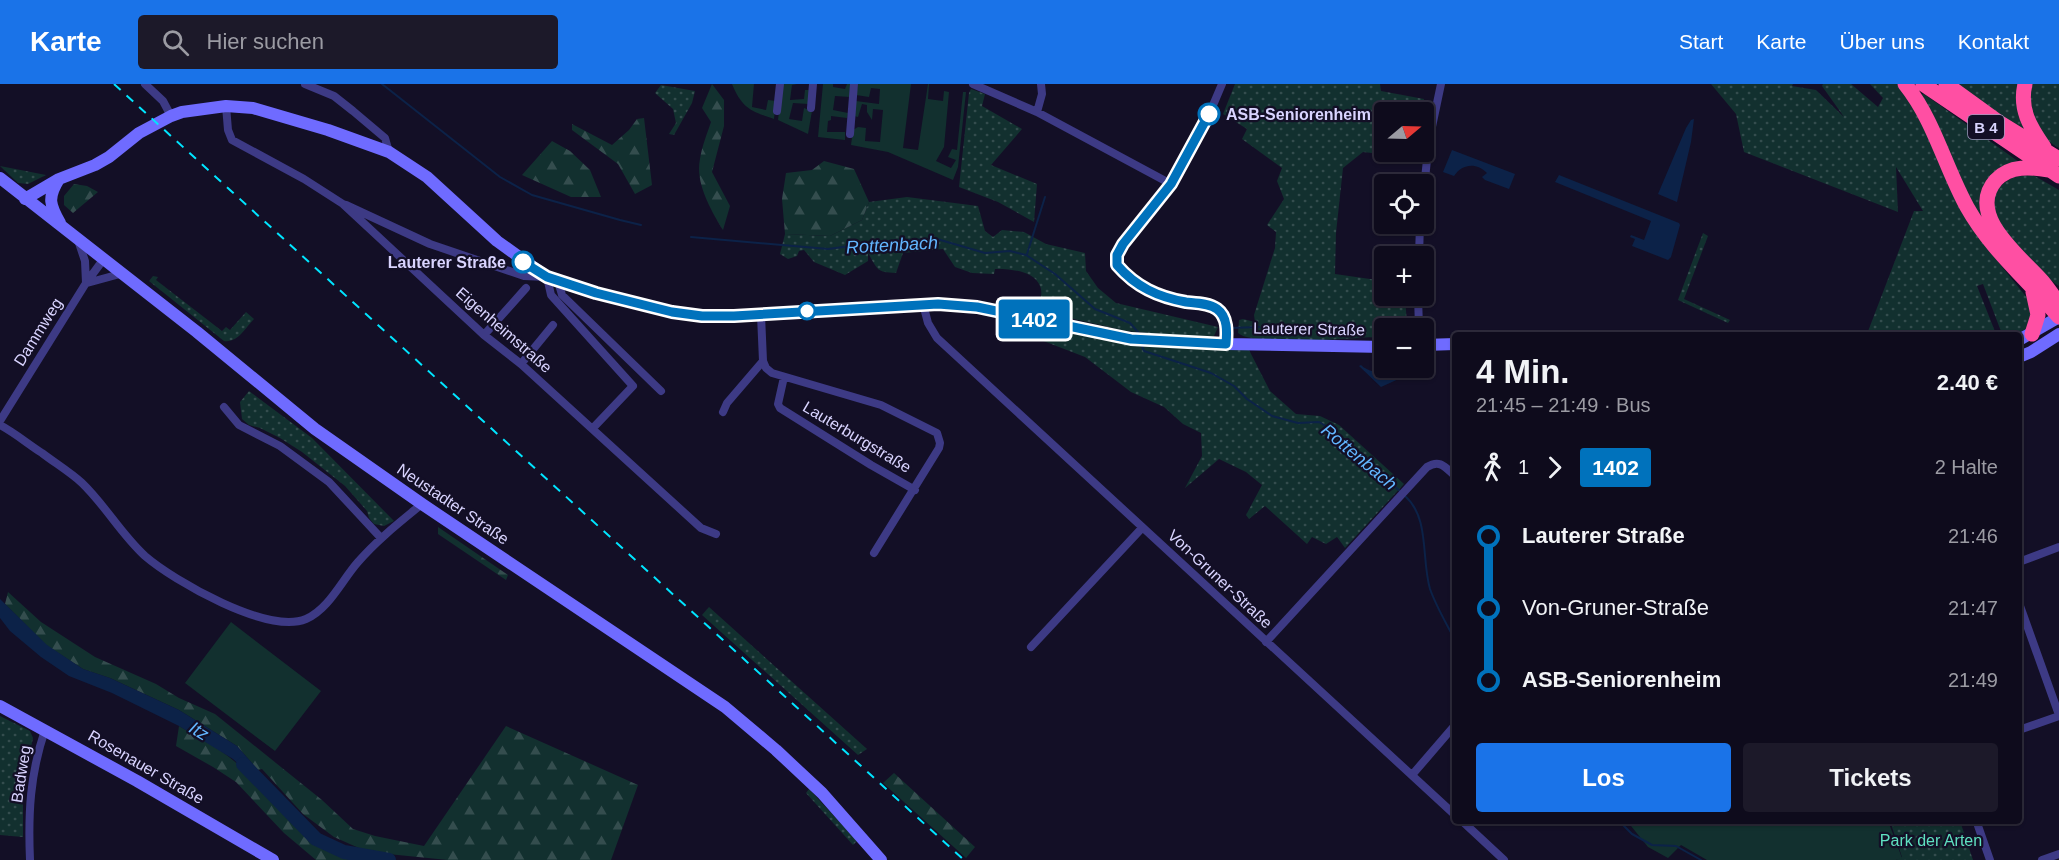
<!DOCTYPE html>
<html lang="de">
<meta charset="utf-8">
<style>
body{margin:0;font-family:Helvetica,sans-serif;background:#1c1929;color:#f1f3f6;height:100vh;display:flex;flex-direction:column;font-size:22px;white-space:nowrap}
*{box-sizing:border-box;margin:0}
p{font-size:20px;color:#9b9ba3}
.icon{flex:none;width:33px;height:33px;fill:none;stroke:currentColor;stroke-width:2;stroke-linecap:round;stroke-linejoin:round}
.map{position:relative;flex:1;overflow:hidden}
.drawer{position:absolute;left:1452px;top:248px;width:570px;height:492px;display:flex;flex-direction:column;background:#0e0b1c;border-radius:6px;box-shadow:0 2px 4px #0004,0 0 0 2px #2e2b3b}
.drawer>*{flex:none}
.badge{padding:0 12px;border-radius:4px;font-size:21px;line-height:39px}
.needle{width:39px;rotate:71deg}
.fabs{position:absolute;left:1374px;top:18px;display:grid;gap:12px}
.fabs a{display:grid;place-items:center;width:60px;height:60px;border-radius:6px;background:#0e0b1c;box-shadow:0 2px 4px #0004,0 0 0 2px #2e2b3b;font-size:30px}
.map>.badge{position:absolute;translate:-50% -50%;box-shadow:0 0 0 3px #fff}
.legs{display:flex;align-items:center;gap:9px;height:66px;padding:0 24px;font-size:20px}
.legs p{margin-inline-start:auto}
.headline{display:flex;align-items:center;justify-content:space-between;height:102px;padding:0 24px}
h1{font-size:33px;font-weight:600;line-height:45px}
.primary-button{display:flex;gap:12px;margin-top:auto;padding:12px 24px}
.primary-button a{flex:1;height:69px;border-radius:6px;background:#1a73e8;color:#fff;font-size:24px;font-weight:600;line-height:69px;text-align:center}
.primary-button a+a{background:#1c1929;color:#f1f3f6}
ul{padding:0 24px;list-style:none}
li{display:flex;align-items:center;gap:21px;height:72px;font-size:22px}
li i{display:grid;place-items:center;width:9px;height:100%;margin:0 8px;background:currentColor}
li i::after{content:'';width:15px;height:15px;margin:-8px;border:4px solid;border-radius:50%;background:#0e0b1c}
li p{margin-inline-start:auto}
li:first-child i{background:linear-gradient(#0000 50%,currentColor 0)}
li:last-child i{background:linear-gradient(currentColor 50%,#0000 0)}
header{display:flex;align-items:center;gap:36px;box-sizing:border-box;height:84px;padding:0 30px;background:#1a73e8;color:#fff}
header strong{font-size:28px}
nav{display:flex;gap:33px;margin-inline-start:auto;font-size:21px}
.search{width:420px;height:54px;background:#1c1929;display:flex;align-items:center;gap:15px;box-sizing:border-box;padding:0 21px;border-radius:6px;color:#9b9ba3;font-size:22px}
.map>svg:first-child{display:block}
</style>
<header>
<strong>Karte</strong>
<div class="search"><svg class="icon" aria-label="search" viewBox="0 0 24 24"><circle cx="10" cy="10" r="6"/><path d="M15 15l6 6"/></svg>Hier suchen</div>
<nav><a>Start</a><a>Karte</a><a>Über uns</a><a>Kontakt</a></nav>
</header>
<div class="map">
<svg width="2059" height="776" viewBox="0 0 2059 776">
<defs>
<pattern id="grass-dots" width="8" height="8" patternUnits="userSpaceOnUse" patternTransform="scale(1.5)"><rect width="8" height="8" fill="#12302f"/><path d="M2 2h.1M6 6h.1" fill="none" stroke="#344d4e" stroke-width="1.8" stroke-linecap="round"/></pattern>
<pattern id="forest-firs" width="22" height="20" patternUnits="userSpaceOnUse" patternTransform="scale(1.5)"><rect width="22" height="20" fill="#12302f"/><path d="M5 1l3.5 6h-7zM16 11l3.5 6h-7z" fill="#344d4e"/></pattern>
</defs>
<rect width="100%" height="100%" fill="#130f26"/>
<!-- grass -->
<path fill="url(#grass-dots)" d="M1235,0H1380L1381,7L1424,15L1422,28H1384V66L1373,65L1372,69L1363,68L1343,84L1336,149L1335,190L1384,197V212H1405L1407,241L1405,244L1376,246L1375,249L1377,251L1375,253C1349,254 1254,263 1238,249L1239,236L1243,235L1255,238L1254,231L1275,164L1276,148L1267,141L1284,115L1277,97L1282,84L1242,55L1247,45L1223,30Z
M1711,0H1793L1792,2L1816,6L1844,33L1822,2L1823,0H1851L1878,23L1883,14L1870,0H1897L1914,23L1982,158L2032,220V241L2017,250H2002L1983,200L1977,202L1996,250H1867L1914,127H1923L1896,83L1898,128L1744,68L1736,30Z
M1956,0H2021L2026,49Z
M2032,0H2059V64C2032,48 2026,29 2032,0Z
M661,1L695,7L692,19L674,51L669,50L676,39L673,25L655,9Z
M971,5L985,10L982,22L1022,45L991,81L1037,100L1034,138L998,118L959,103L969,9Z
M1924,10L2019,78L2009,80L1984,137L1974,123L1920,11Z
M0,82L46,91L28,100L18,99Z
M2033,91L2059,106V202C2046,194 2036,182 2026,170C2012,154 1979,126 2000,103C2010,92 2019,92 2033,91Z
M907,113L978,122L985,147L993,153L1002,146L1024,148L1046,160L1085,169L1086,187L1098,204L1116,219L1218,243L1214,252L1193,253L1126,247L1039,227C1040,219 1043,208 1040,202C1034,186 1008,185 995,185L994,190L972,189L955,183L943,165L903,169L896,189C876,188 878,186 868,169V177L845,191L814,178L804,166L799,167L797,172L788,175L780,170L785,150L830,152L862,136L869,118Z
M1703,149L1708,152L1684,215L1730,236L1728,239L1678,216Z
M153,192L158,193L156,196L222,247L226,243L230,246L246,228L254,235C245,244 238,259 224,257L149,197Z
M1019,239L1134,262L1249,266L1270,307L1296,330L1320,332L1339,341L1404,400L1345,464L1337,453L1326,460L1312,453L1307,460L1265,422L1249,435L1246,431L1262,401L1246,388L1219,375L1185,404L1202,372L1201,349L1183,340L1164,323L1131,308L1085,273L1020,248Z
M249,307L312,354L394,437L384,442L374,440L369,434L367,427L345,402L302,368L280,354L260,344L249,341L242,335L240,318Z
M709,523L867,665L858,671L702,531Z
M0,632L30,647L33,654L26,686L23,720V753L0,751Z
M809,705L857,757L853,761L806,709Z
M1890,737H1960L1973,776H1896L1902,773Z"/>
<!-- forest -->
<path fill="url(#forest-firs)" d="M712,0L724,16V42L712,88L730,122L723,146C711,126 695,99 700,75C702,62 707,50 711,38L702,24Z
M644,34L652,101L635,110L618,80L572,46V40L612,61L629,46L637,35Z
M552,57L570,67L590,86L601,113H571L522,91Z
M824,77L854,85L869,118L862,136L830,152L785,150L782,115L786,89L812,86Z
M74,100L87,102L98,108L73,129L64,121V112Z
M438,443L508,491L506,496L438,450Z
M8,508L41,538L95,573L156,600L179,614L215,630L322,716L353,745L375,752L424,762L506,642L638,701L611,776H448L368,768L334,753L303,730L262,685L258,686L237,662L179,626L110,594L83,585L46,561L5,520Z
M179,642C197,653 218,663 234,677C272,710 301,768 355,776H316L284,749L236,698L213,683L176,662Z
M894,689L975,763L966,774L883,699Z"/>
<!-- garden -->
<path fill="#12302f" d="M732,0H754L752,23L766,26L768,16L776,17L774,35C750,27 742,24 732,0Z
M782,0H797L792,1L790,16L804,15L805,6H810L808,20L793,19L789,35L802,37L804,24L812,27L808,50L778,36Z
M823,0H833V3L845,5L847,0H851L850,13L835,12L833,26L848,29L847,34L831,32V36L828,37L827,48H845V56L818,53Z
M858,0H911L903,64L918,66L928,0H929L928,15L943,17L944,7L949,8L944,63L936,77L951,84L956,76L948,73L952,65L957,66L963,8H966L958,83L953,96L888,68L851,61L853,46L858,43L866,44L865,57L880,58L883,26L873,25L872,36L867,28V21L862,20L858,33L854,32L856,17L879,20L880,5L871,4L869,13L856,11Z
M231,538L321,607L275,667L185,599Z
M1627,737H1888L1902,774L1896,776H1707L1681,761L1668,774L1648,763Z"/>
<!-- water -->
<path fill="#0c2248" d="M1694,35L1691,58L1677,118L1658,110L1686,44L1691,36Z
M1452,66L1515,90L1509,105L1485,96L1482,93L1487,89C1476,78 1462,80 1454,92L1443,88Z
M1559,91L1679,139L1680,141L1671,173L1668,176L1632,162L1635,155L1630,153L1631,151L1644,156L1651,137L1555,98Z
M1361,281C1373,293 1397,287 1414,288L1381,303L1359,282Z
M0,515L47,561L83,585L110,594L179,626L237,662L258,686L255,696L233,675L179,642L112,609L69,592L41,573L10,547L0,534Z"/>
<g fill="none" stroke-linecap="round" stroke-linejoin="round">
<!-- stream -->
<path stroke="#0c2248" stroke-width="2" d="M382,0L500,93L532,111L620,136L641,141
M691,153L828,165L889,157L937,155L985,169L1010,167L1026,171L1055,190L1095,225L1130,239L1138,248
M1027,170L1045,113
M1230,244L1259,243
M1142,262L1144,267L1211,289L1234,302L1247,315L1272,332L1298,339L1319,338L1331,345L1401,408
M1405,412C1430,434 1421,474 1430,505C1436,522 1446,539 1455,556
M1618,736L1632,750L1652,761L1676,762L1701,776"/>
<!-- river -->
<path stroke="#0c2248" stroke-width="14" d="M243,680L316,755L344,768L389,776"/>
<!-- street -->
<path stroke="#3d3a85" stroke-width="8" d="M145,0L163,17L171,32
M305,0L334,12L353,27L385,54L389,68
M973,0L1037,28L1171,100
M1222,0C1203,47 1179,91 1147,131C1138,142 1113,165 1117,180C1119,186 1128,192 1133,196C1146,206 1158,212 1174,216C1187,218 1207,217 1218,225C1228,233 1227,249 1226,260
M226,22L228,46L232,56L304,95L343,120L484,251L521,280L701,444L716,450
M811,24L813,0
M777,27L780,0
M1037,28L1042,10L1041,0
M850,50L854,0
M1424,104L1429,57L1441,0
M346,121L430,160L524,192L547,193L551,211L633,302L593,344
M78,156L85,177L86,199
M1419,172L1420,140
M558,197L562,211L661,307
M87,199L120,190
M1418,212L1419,244
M923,220L928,239L937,254L1455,731
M484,251L526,204
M763,277L766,284L772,289L881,321L937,349L940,359L939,364L874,469
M521,280L553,241
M784,293L778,320L780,324L871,381L915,406
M224,323L239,341L280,362L329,398L381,454
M723,328L727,319L763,277L761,231
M0,337L86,199L103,176
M0,341C15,349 28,360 42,369C55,379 70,388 82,399C105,421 121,450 145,472C174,497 268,551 306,535C329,525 342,496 358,478C377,456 400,438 422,420
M2019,478L2059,463
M2019,519L2059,631
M1266,558L1427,383C1440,375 1445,383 1455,392
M1031,563L1142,444
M2019,646L2059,632
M1412,691L1455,641
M1461,736L1504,776
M1976,736L1990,776
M30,776C28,730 30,690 45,646
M2042,776L2059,770"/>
<!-- secondary -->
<path stroke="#6f6bff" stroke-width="12" d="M0,94L197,248L315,345L422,420L725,623L776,666L822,709L881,776
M59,95C47,114 50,121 60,139
M25,115L59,95L95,81L109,73L139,49L171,32L182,28L226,22L253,24L328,46L389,68L427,93L497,157L547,193L596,209L672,228L702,232H734L938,220L977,223L1130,255L1226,260L1384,263
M2019,256L2059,233
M1424,261L1455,260
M2019,273L2031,268L2059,250
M0,622L137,697L273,776"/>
<!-- highway -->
<path stroke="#ff4fa3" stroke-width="15" d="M1905,0C1934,36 1945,83 1967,123C1991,166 2028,196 2059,233
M1923,0L2059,92
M1946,0L2000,39L2059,75
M2025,0C2019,25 2030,43 2044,63
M2049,86C2031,83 2010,81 1996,96C1965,131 2021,173 2042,197C2048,204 2053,212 2059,219
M2032,250L2038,231L2033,208"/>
<!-- rail -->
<path stroke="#00e5ff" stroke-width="2" stroke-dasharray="9 8" stroke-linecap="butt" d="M114,0L964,776"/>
</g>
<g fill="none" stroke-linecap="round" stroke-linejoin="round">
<!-- line-1 casing -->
<g stroke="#fff" stroke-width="14">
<path id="line-1" d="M523,178L547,193L596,209L672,228L702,232H734L938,220L977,223L1131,255L1226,260C1227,248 1228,233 1217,225C1209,219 1196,219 1186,218C1158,213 1136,203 1117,181V171L1123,160L1171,100L1209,30"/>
</g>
<!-- line-1 -->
<use href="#line-1" stroke="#0072bc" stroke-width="9"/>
</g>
<!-- markers -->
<g fill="#fff" stroke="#0072bc" stroke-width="3">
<circle cx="1209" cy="30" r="10"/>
<circle cx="523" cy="178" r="10"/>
<circle cx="807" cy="227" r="8"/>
</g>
<g text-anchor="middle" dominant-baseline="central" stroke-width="4.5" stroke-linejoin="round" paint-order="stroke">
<!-- shield labels -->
<rect fill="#130f26" stroke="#9e99be" stroke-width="1.5" x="1968" y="31" width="36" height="24" rx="4.5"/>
<g font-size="15" font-weight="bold" fill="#d9d4ff">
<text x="1986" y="43">B 4</text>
</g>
<!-- stop labels -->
<g font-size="16" font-weight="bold" fill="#d9d4ff" stroke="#130f26" text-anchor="start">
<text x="1226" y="30">ASB-Seniorenheim</text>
<text x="506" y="178" text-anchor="end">Lauterer Straße</text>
</g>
<!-- street labels -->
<g font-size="16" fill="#d9d4ff" stroke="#130f26">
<text transform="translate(1309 245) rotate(1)">Lauterer Straße</text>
<text transform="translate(504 246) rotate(41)">Eigenheimstraße</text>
<text transform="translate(38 248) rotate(-58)">Dammweg</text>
<text transform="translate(857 353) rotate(31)">Lauterburgstraße</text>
<text transform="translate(453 420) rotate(34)">Neustadter Straße</text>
<text transform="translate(1220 495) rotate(43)">Von-Gruner-Straße</text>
<text transform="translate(146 683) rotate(30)">Rosenauer Straße</text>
<text transform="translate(21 690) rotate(-81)">Badweg</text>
</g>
<!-- park labels -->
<g font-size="16" fill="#5fe0c0" stroke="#130f26">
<text x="1931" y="756">Park der Arten</text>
</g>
<!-- water labels -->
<g font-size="18" font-style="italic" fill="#62b6ff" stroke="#130f26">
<text transform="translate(892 161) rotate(-3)">Rottenbach</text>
<text transform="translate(1359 373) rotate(40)">Rottenbach</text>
<text transform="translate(199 647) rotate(31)">Itz</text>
</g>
</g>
</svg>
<div class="fabs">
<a><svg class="needle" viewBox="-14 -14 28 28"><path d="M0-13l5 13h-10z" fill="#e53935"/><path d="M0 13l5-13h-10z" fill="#9b9ba3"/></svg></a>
<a><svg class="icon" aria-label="locate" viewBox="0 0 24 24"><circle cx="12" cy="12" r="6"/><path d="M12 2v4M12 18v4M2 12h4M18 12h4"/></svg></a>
<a>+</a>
<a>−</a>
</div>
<b class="badge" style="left:1034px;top:235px;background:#0072bc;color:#fff">1402</b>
<section class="drawer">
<div class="headline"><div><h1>4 Min.</h1><p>21:45 – 21:49 · Bus</p></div><b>2.40 €</b></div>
<div class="legs"><svg class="icon" aria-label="walk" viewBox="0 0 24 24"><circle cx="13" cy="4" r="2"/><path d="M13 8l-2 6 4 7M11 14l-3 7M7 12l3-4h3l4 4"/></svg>1<svg class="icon" aria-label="forward" viewBox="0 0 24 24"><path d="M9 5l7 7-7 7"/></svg><b class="badge" style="background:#0072bc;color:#fff">1402</b><p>2 Halte</p></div>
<ul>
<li><i style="color:#0072bc"></i><b>Lauterer Straße</b><p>21:46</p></li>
<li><i style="color:#0072bc"></i><span>Von-Gruner-Straße</span><p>21:47</p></li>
<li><i style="color:#0072bc"></i><b>ASB-Seniorenheim</b><p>21:49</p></li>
</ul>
<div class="primary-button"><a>Los</a><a>Tickets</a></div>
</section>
</div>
